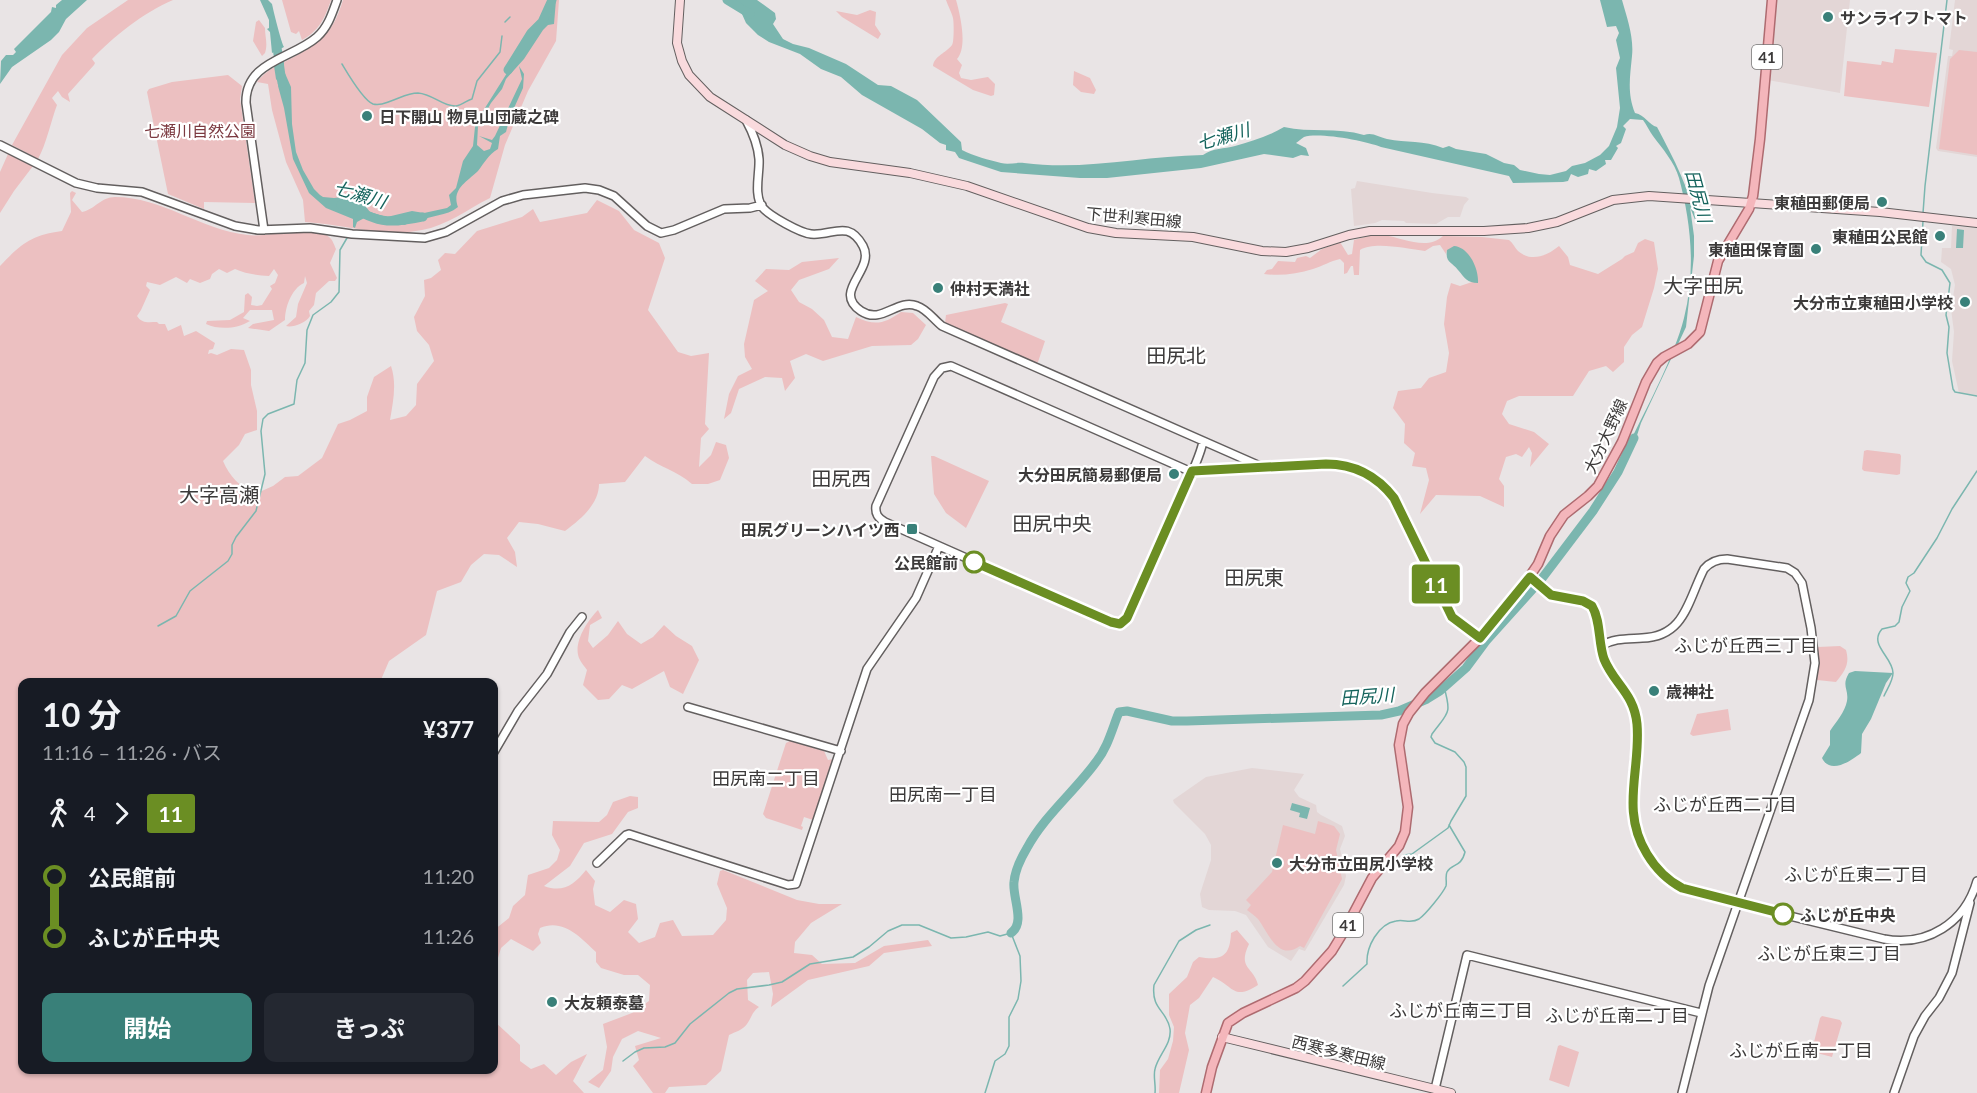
<!DOCTYPE html>
<html lang="ja">
<meta charset="utf-8">
<style>
body{margin:0;font-family:Lato,"Noto Sans JP",sans-serif;background:#242831;color:#f1f3f6;height:100vh;display:flex;flex-direction:column;font-size:22px;white-space:nowrap}
*{box-sizing:border-box;margin:0}
p{font-size:20px;color:#9ea1a6}
.icon{flex:none;width:33px;height:33px;fill:none;stroke:currentColor;stroke-width:2;stroke-linecap:round;stroke-linejoin:round}
.map{position:relative;flex:1;overflow:hidden}
.side{position:absolute;left:18px;top:678px;width:480px;height:396px;display:flex;flex-direction:column;background:#171b24;border-radius:12px;box-shadow:0 2px 4px #0004}
.side>*{flex:none}
.badge{padding:0 12px;border-radius:4px;font-size:21px;line-height:39px}
.map>.badge{position:absolute;translate:-50% -50%;box-shadow:0 0 0 3px #fff}
.legs{display:flex;align-items:center;gap:9px;height:66px;padding:0 24px;font-size:20px}
.legs p{margin-inline-start:auto}
.headline{display:flex;align-items:center;justify-content:space-between;height:102px;padding:0 24px}
h1{font-size:33px;font-weight:700;line-height:45px}
.button{display:flex;gap:12px;margin-top:auto;padding:12px 24px}
.button a{flex:1;height:69px;border-radius:12px;background:#398079;color:#fff;font-size:24px;font-weight:700;line-height:69px;text-align:center}
.button a+a{background:#242831;color:#f1f3f6}
ul{padding:0 24px;list-style:none}
li{display:flex;align-items:center;gap:21px;height:60px;font-size:22px}
li i{display:grid;place-items:center;width:9px;height:100%;margin:0 8px;background:currentColor}
li i::after{content:'';width:15px;height:15px;margin:-8px;border:4px solid;border-radius:50%;background:#171b24}
li p{margin-inline-start:auto}
li:first-child i{background:linear-gradient(#0000 50%,currentColor 0)}
li:last-child i{background:linear-gradient(currentColor 50%,#0000 0)}
.map>svg:first-child{display:block}
</style>
<div class="map">
<svg width="1977" height="1093" viewBox="0 0 1977 1093">
<rect width="100%" height="100%" fill="#e9e4e5"/>
<!-- built -->
<path fill="#e3d6d6" d="M1773,0H1850L1840,93L1768,80Z
M1955,0H1977V157L1938,151L1936,148L1948,56H1952L1953,50L1949,49Z
M1357,181L1432,193L1466,197L1469,199L1464,205L1460,217H1448L1436,224L1406,223L1404,221L1382,220L1375,223L1354,226L1351,189L1355,188Z
M1952,226L1977,228V395L1959,393L1952,361L1954,332L1951,309L1955,285L1951,269L1941,262L1942,248H1951Z
M1252,768L1304,774L1294,790L1299,797L1316,805L1317,812L1321,815L1342,826L1345,836L1340,849L1346,876L1344,885L1305,951L1299,949L1291,961L1268,947L1246,915L1235,911L1209,910L1202,907L1200,894L1211,860V845L1205,834L1174,803L1173,800L1206,777Z"/>
<!-- green -->
<path fill="#ecc0c1" d="M128,0H173C143,13 114,36 92,59L95,63L94,65L68,94L70,102L62,97L58,91L52,98L57,105C51,121 46,145 38,159L12,145L62,55L87,28Z
M282,0H331C325,18 319,31 302,40L299,31L296,34L291,32Z
M343,0H559L556,41L528,91L505,145L490,198C468,209 446,226 422,230C383,238 343,224 305,222L303,200L286,162L272,110L268,84L257,82C264,73 272,68 283,63C317,44 331,39 343,0Z
M946,0H956C960,14 968,47 957,59L962,65L959,73L961,78L971,80L988,77L995,84L994,95L991,96L973,90L933,66C934,56 946,53 952,45C954,43 954,22 953,18C952,13 948,6 946,0Z
M870,10L876,12L875,25L881,34L878,39L842,17L836,11L857,15Z
M259,20L265,28C265,37 268,44 265,53L262,56L253,41L256,22Z
M1895,49L1937,53L1929,107L1844,96L1847,61L1881,65L1882,61L1893,63Z
M1959,50L1977,52V155L1939,149L1950,59Z
M1074,71L1090,78L1096,90L1094,94L1081,92L1073,85Z
M228,75L242,86L240,99L255,203L204,202V209L168,194L147,92L149,89L172,82Z
M8,154L33,166L14,191L0,213V172Z
M72,191L76,193L72,200L82,212C94,210 101,197 115,197C162,197 201,230 248,235C267,238 315,223 329,237C333,240 334,245 336,249L330,263L337,278L335,281H329L316,293L314,305L309,311L310,316C306,323 292,328 286,326L296,317L298,304L307,283L305,276L304,283C291,289 285,308 285,320L269,331L248,328L253,324L274,320L272,310H250L243,318L250,321C237,329 219,330 206,324L207,321L230,320L244,312L245,295L248,293L252,297L251,305L257,306L262,305L272,289L270,286L275,283L278,275L274,269L269,276C257,275 246,274 235,269L227,273L219,269L212,274L210,279L200,283L190,279L187,283L176,277L160,285L147,282L146,286L150,290L141,310L137,316C142,324 149,322 157,322L159,324H165L168,331L181,325L184,336L196,331L215,343L213,349L209,350L208,354L211,353L217,355L231,349L244,350L251,370V385L257,411V430L245,434L239,445L223,461C230,477 239,486 255,494L273,486L285,477L298,476L322,458L338,424L350,420L367,411V397L374,377L391,366C397,384 393,402 390,420L406,416L416,405L417,384L434,361L429,345L417,331L414,317L425,296L424,280L431,278L441,270L438,260L445,253L455,254L477,231L522,217L533,209L540,222L587,213L597,200L619,211L634,230L659,243L665,258L648,310L678,352L691,356L709,353L705,424L709,429L701,438L699,467L711,455L716,442L726,445L729,458L720,480L708,484H692C676,470 661,468 645,456L625,482L599,484C599,504 581,519 565,531L538,524L519,522L507,538L515,552L517,567L499,555L484,554L471,565L461,582L437,591L426,635L389,661L380,682H22V1070H494V1021L520,1045V1061L531,1069L544,1064L556,1075L571,1062L587,1054L573,1081L584,1093H0V266C21,244 31,235 62,231L71,212L70,193Z
M1384,235C1403,238 1427,251 1443,236L1482,237L1509,240C1513,243 1515,248 1518,251C1532,263 1548,255 1559,246L1568,257L1570,265L1598,274L1622,259L1625,256L1634,252L1638,243L1645,239L1654,242L1658,269L1654,288L1642,327L1632,335L1624,347V362L1613,372L1606,366L1589,371L1573,396H1519L1507,401L1502,414L1509,424L1534,432L1549,444L1530,467L1532,453L1529,447L1522,457L1516,454L1506,457L1499,479L1504,486V507L1480,496L1436,495L1420,514L1429,480L1426,468L1412,466L1415,453L1404,443L1405,424L1393,408L1398,391L1421,388L1429,378L1446,372L1449,353L1444,324L1447,297L1451,283L1460,286L1475,281L1447,250L1446,254L1440,245L1433,246L1425,251C1407,249 1375,241 1360,250L1359,275H1354L1353,266H1351L1347,273L1344,274V263L1340,259C1330,261 1323,266 1313,269C1297,274 1281,276 1264,274L1267,270L1272,269L1278,261L1295,262L1297,258L1306,256L1310,258L1322,249L1340,242L1348,255L1352,254L1354,240L1368,236Z
M839,258L829,269L799,280L791,290L799,302L812,309L824,320L832,337L848,339L856,317C875,326 884,324 901,312L913,313L926,325L918,339L911,345L872,346L823,361L806,354L790,361L795,378L785,391L782,378L765,377L739,389L731,413L724,419L729,394L738,376L752,369L745,357L744,344L754,300L768,291L755,281L766,269L789,270L802,262Z
M1005,303L1008,304L1001,322L1045,341L1038,362L1035,363L945,323L946,315Z
M1867,450L1900,454L1901,456L1900,474L1897,475L1864,471L1862,469L1864,451Z
M931,456H934L989,481L966,528L946,513L934,494Z
M598,610L602,618L590,625L588,641L593,648L608,635L618,621L627,634L641,644L653,637L664,625L676,636L692,646L699,660L683,694L670,687L664,671L632,689L622,685L609,699L598,700L583,685L587,670C585,667 581,663 579,658C573,643 587,621 598,610Z
M1840,646L1846,650C1850,664 1845,671 1836,682L1817,680L1818,647Z
M1728,709L1731,730L1693,736L1690,734L1697,714Z
M790,741L824,751L828,760L833,759L813,820L804,817L801,826L803,827L802,830L766,818L763,814L786,743Z
M630,796L638,797V808L628,812L612,834L584,843L570,866L544,886C563,893 574,885 586,870L595,881L593,889L595,905L610,912L624,900L636,904L638,919L628,932L639,943L655,937L660,923L673,920L682,936L713,935L726,920L727,908L717,884L720,871L723,870L797,900L819,904H842L811,923L795,942L794,953L812,955L822,964L855,963L884,946L928,940L932,946L884,953L869,966L808,980L771,1007L773,994L769,972L753,973L747,980L748,1000L759,1007C752,1012 752,1017 747,1024C743,1030 735,1032 729,1035L721,1071L706,1085L669,1087L665,1093H653L633,1066L639,1060L635,1046L661,1038L638,1031L622,1039L613,1057L611,1071L599,1088L588,1082L603,1070L607,1047L603,1024L632,1013L649,1001L650,985L638,975H624L601,968L596,962V952C580,937 563,918 540,928L538,934L541,943L533,951L511,939L501,948L494,971V930L509,918L513,906L525,895L528,875L549,868L557,860L560,850L552,835L553,821L599,822L607,815L613,802Z
M1318,821L1334,826L1340,834L1336,850L1342,879L1304,948L1300,946C1278,962 1268,932 1258,919C1255,916 1251,913 1247,910L1251,905L1246,900L1272,872L1283,825L1315,834Z
M1237,930L1249,944C1237,969 1254,967 1258,985C1233,1001 1234,986 1213,977L1199,998L1190,1005L1185,1033L1189,1050L1179,1093H1159L1160,1070L1168,1059L1173,1041L1174,1027L1169,1015V994L1187,977L1193,962L1199,957C1221,961 1230,957 1231,933Z
M1822,1016L1840,1020L1842,1023L1832,1057L1813,1052L1812,1050L1820,1018Z
M1560,1045L1579,1052L1569,1087L1549,1080L1558,1046Z"/>
<!-- water -->
<path fill="#7bb6af" d="M62,0H87L66,19L59,32L51,40L12,67L0,84L1,61L6,55H13L16,52L14,49L51,12L52,7L56,8V5Z
M260,0H268L272,4C273,9 281,42 284,47L272,53L270,32L267,29L269,28V20Z
M550,0H556L554,24L548,25L543,30L524,59L506,79L502,89L491,103L478,126L477,145L484,151L490,149L492,143L479,136L492,140L495,136L522,79L519,66L524,74L523,88L510,117L506,132L500,136L498,149C488,155 485,162 478,171C468,181 451,189 458,207C446,217 431,214 419,222L409,218L396,220L407,225L387,224L368,216L357,222L355,228L353,227V219L326,208L309,193L293,159L284,108L278,86L279,83L276,79L274,66L277,64L280,72L284,60V71L291,87L292,124L296,152L303,170L314,189L320,195L323,197L334,198L351,196L363,203L370,212L387,217L412,211L424,213L447,208L451,205L449,195L456,188L463,161L473,146L475,127L478,119L524,46C530,42 527,39 531,33C538,22 557,19 550,0Z
M732,0H757L775,13L776,19L773,24L783,39L793,44L809,48L846,64L878,85L891,86L917,100L961,142L962,150C974,156 989,160 1001,163C1009,165 1017,162 1024,163C1084,171 1143,156 1203,155C1213,148 1224,149 1235,146C1252,141 1269,136 1284,127C1310,133 1337,127 1364,135C1373,132 1378,137 1387,139C1406,143 1424,140 1443,148L1449,146L1456,149L1486,154L1504,163L1514,165L1520,170L1539,174L1550,175L1566,171L1572,166L1585,163L1600,155L1609,146L1617,127L1620,108L1616,68L1620,58L1616,40L1619,33L1616,26L1607,27L1600,0H1622C1627,18 1634,37 1632,56C1630,77 1627,93 1635,113C1645,115 1649,125 1657,127C1674,159 1690,190 1697,225L1690,207L1694,236V256L1686,327L1641,423L1632,451L1628,448L1631,440C1649,403 1674,357 1684,318C1696,271 1691,222 1679,178C1675,163 1662,148 1653,136C1649,131 1647,125 1643,120L1630,119L1623,126L1626,129L1621,143L1616,146L1618,148L1611,160H1605L1606,164L1596,171L1589,169L1588,174L1578,177L1571,174L1568,181L1563,182L1513,183L1509,176L1381,147C1366,141 1319,132 1304,137C1301,139 1299,141 1296,143L1306,148L1309,156L1301,155L1293,158L1264,154L1201,168L1107,178H1080L1001,172L959,158L955,152L946,150V145L940,143L922,129L862,95L841,77L821,69L800,54L769,42L758,35L746,23L738,5Z
M1957,229L1964,230L1963,248H1956Z
M1454,246C1469,247 1479,269 1478,283C1467,283 1465,278 1458,270C1452,262 1445,263 1447,250Z
M1855,671L1893,673L1886,683L1871,719L1862,734L1861,753C1851,761 1830,775 1822,758L1830,745V731C1836,722 1845,712 1847,701C1849,689 1841,686 1849,673Z
M1292,803L1310,808L1307,819L1299,817L1300,813L1290,810Z"/>
<g fill="none" stroke-linecap="round" stroke-linejoin="round">
<!-- stream -->
<path stroke="#7bb6af" stroke-width="1.5" d="M505,22L510,17
M342,64C348,74 363,100 373,104C380,106 385,103 391,101C400,98 408,93 418,93C433,94 443,107 456,106C463,105 467,100 472,99L477,81L500,52L502,36
M1923,213L1925,186L1947,0
M1923,221L1921,255L1926,262L1942,270L1950,283L1946,315L1949,327L1947,353L1953,389L1955,392L1977,396
M158,626L176,616L190,591L228,561L232,554V545L236,537L256,511L265,474L261,431L263,419L268,414L294,404L297,380L305,363L307,330L313,315L331,302L339,292L340,250L347,238
M1884,696C1887,689 1893,681 1893,673C1893,657 1868,645 1882,629L1895,626L1899,622L1902,607L1910,591L1906,583L1908,577L1914,573L1937,538L1952,509L1977,471
M1404,855L1412,854L1448,828L1451,821L1466,796V767L1464,762L1455,752L1435,743L1431,737L1432,734C1448,712 1452,715 1444,687
M1343,986L1367,964C1366,947 1378,924 1396,921C1404,919 1411,924 1419,919C1426,914 1443,893 1446,886C1447,882 1445,876 1447,872C1452,863 1461,868 1465,852L1449,825
M623,1061L635,1052L644,1048L665,1047L675,1043L690,1024L729,993L737,989L769,985L782,982L810,964L853,957L869,947L888,931L902,925H919L951,938L966,937L988,932L1000,936L1011,933L1020,956L1021,981L1018,999L1009,1017V1046L1005,1054L995,1061L985,1093
M1155,1093C1156,1085 1153,1076 1155,1069C1158,1055 1172,1044 1170,1029C1167,1010 1151,1010 1154,985L1179,941L1196,930L1210,925"/>
<!-- river -->
<path stroke="#7bb6af" stroke-width="9" d="M727,0L750,14
M276,40L282,83
M508,70L531,33L542,22L552,0
M341,205C353,207 362,214 374,218C389,224 408,220 423,217
M1011,933C1026,923 1012,897 1014,882C1015,870 1021,858 1027,848C1044,816 1075,791 1096,762C1108,747 1112,729 1119,712L1127,711L1172,721H1187L1381,715L1399,711L1427,699L1440,691L1466,668L1486,641L1540,581L1593,511L1618,472L1634,438"/>
<!-- tertiary casing -->
<g stroke="#635f5f" stroke-width="10">
<path id="tertiary" d="M746,120C752,131 758,145 759,159C760,173 753,195 763,208C770,216 800,233 811,234C833,236 848,219 863,246C876,270 831,291 861,311C882,325 897,298 917,306C927,309 934,320 942,326L1260,466
M0,145L76,183L97,188L142,192L235,226L258,230L310,228L352,234L425,238L446,232L502,201L523,195L585,188L599,190L614,196L647,226L661,233L674,230L724,209L750,208L762,205
M264,230L246,103C245,61 292,59 317,37C328,27 332,14 337,0
M1203,442C1198,463 1187,483 1178,502C1161,541 1144,579 1127,618L1120,624L1111,622L885,522C878,518 875,514 876,506L934,377L942,368L951,366L1187,470L1215,471L1331,464L1360,470L1376,480L1389,491L1402,511L1449,611L1453,617L1480,638
M1530,577C1537,583 1545,593 1553,596C1567,601 1585,595 1594,609C1599,626 1598,646 1606,663C1614,679 1630,691 1634,710C1638,722 1636,734 1636,746C1633,784 1626,820 1646,854C1660,875 1675,886 1699,894L1884,939C1927,947 1965,923 1977,881
M1601,646C1614,638 1627,639 1642,638C1685,637 1688,600 1704,569C1710,562 1717,559 1727,559L1787,568L1795,573L1802,583L1811,628L1815,663L1809,700L1709,986L1682,1093
M688,707L841,751
M494,752L518,711L547,674L570,632L582,617
M597,863L626,835L629,834L788,885L796,884L867,669L916,598L939,546
M1435,1089L1467,955L1701,1013
M1894,1093L1914,1036L1925,1016L1939,998L1952,973L1970,903"/>
</g>
<!-- secondary casing -->
<g stroke="#635f5f" stroke-width="10">
<path id="secondary" d="M680,0L677,43L682,61L689,75L710,97L785,145L810,156L830,162L910,173L967,186L1088,228L1116,233L1193,237L1262,251L1286,252L1308,248L1349,235L1370,231H1484L1528,228L1557,222L1613,200L1649,196L1880,212L1977,223
M1222,1037L1451,1093"/>
</g>
<!-- primary casing -->
<g stroke="#ae6b70" stroke-width="11">
<path id="primary" d="M1206,1093L1212,1067L1228,1023L1243,1013L1296,988L1305,981L1332,951L1343,933L1372,878L1399,846L1405,832L1408,807L1399,745L1403,724L1409,713L1425,693L1480,638L1523,586L1538,564L1550,536L1564,515L1588,496L1598,486L1622,442L1646,382L1657,363L1664,357L1688,344L1700,332L1718,261L1749,209L1753,196L1760,139L1772,0"/>
</g>
<!-- tertiary -->
<use href="#tertiary" stroke="#fff" stroke-width="7"/>
<!-- secondary -->
<use href="#secondary" stroke="#f9dadd" stroke-width="8"/>
<!-- primary -->
<use href="#primary" stroke="#f4b6bb" stroke-width="8"/>
</g>
<g fill="none" stroke-linecap="round" stroke-linejoin="round">
<!-- line-1 casing -->
<g stroke="#fff" stroke-width="14">
<path id="line-1" d="M974,562L1111,622L1120,624L1127,618L1192,471L1326,464C1354,464 1377,476 1394,498L1452,617L1480,638L1530,577L1551,595L1583,601L1592,606C1601,621 1598,642 1604,659C1614,684 1634,693 1637,724C1641,770 1620,810 1647,854C1656,869 1667,880 1682,888L1783,914"/>
</g>
<!-- line-1 -->
<use href="#line-1" stroke="#6b8e23" stroke-width="9"/>
</g>
<!-- markers -->
<g fill="#398079" stroke="#fff" stroke-width="2">
<circle cx="1828" cy="17" r="6"/>
<circle cx="367" cy="116" r="6"/>
<circle cx="1882" cy="202" r="6"/>
<circle cx="1940" cy="236" r="6"/>
<circle cx="1816" cy="249" r="6"/>
<circle cx="938" cy="288" r="6"/>
<circle cx="1965" cy="302" r="6"/>
<circle cx="1174" cy="474" r="6"/>
<rect x="906" y="523" width="12" height="12" rx="3"/>
<circle cx="1654" cy="691" r="6"/>
<circle cx="1277" cy="863" r="6"/>
<circle cx="552" cy="1002" r="6"/>
</g>
<g fill="#fff" stroke="#6b8e23" stroke-width="3">
<circle cx="974" cy="562" r="10"/>
<circle cx="1783" cy="914" r="10"/>
</g>
<g text-anchor="middle" dominant-baseline="central" stroke-width="4.5" stroke-linejoin="round" paint-order="stroke">
<!-- shield labels -->
<g fill="#fff" stroke="#767575" stroke-width="1.5">
<rect x="1752" y="45" width="30" height="24" rx="4.5"/>
<rect x="1333" y="913" width="30" height="24" rx="4.5"/>
</g>
<g font-size="15" font-weight="bold" fill="#3c3a3a">
<text x="1767" y="57">41</text>
<text x="1348" y="925">41</text>
</g>
<!-- poi labels -->
<g font-size="16" font-weight="bold" fill="#3c3a3a" stroke="#fff" text-anchor="start">
<text x="1840" y="17">サンライフトマト</text>
<text x="379" y="116">日下開山 物見山団蔵之碑</text>
<text x="1870" y="202" text-anchor="end">東稙田郵便局</text>
<text x="1928" y="236" text-anchor="end">東稙田公民館</text>
<text x="1804" y="249" text-anchor="end">東稙田保育園</text>
<text x="950" y="288">仲村天満社</text>
<text x="1953" y="302" text-anchor="end">大分市立東稙田小学校</text>
<text x="1162" y="474" text-anchor="end">大分田尻簡易郵便局</text>
<text x="900" y="529" text-anchor="end">田尻グリーンハイツ西</text>
<text x="1666" y="691">歳神社</text>
<text x="1289" y="863">大分市立田尻小学校</text>
<text x="564" y="1002">大友頼泰墓</text>
</g>
<!-- park labels -->
<g font-size="16" fill="#7c3a41" stroke="#fff">
<text x="200" y="130">七瀬川自然公園</text>
</g>
<!-- street labels -->
<g font-size="16" fill="#3c3a3a" stroke="#fff">
<text transform="translate(1134 217) rotate(5)">下世利寒田線</text>
<text transform="translate(1605 436) rotate(-65)">大分大野線</text>
<text transform="translate(1339 1052) rotate(14)">西寒多寒田線</text>
</g>
<!-- stop labels -->
<g font-size="16" font-weight="bold" fill="#3c3a3a" stroke="#fff" text-anchor="end">
<text x="958" y="562">公民館前</text>
<text x="1800" y="914" text-anchor="start">ふじが丘中央</text>
</g>
<!-- water labels -->
<g font-size="18" font-style="italic" fill="#15645d" stroke="#fff">
<text transform="translate(1223 136) rotate(-16)">七瀬川</text>
<text transform="translate(360 194) rotate(17)">七瀬川</text>
<text transform="translate(1699 196) rotate(75)">田尻川</text>
<text transform="translate(1367 696) rotate(-4)">田尻川</text>
</g>
<!-- neighbourhood labels -->
<g font-size="18" fill="#3c3a3a" stroke="#fff">
<text x="1746" y="645">ふじが丘西三丁目</text>
<text x="766" y="778">田尻南二丁目</text>
<text x="943" y="794">田尻南一丁目</text>
<text x="1725" y="804">ふじが丘西二丁目</text>
<text x="1856" y="874">ふじが丘東二丁目</text>
<text x="1829" y="953">ふじが丘東三丁目</text>
<text x="1461" y="1010">ふじが丘南三丁目</text>
<text x="1617" y="1015">ふじが丘南二丁目</text>
<text x="1801" y="1050">ふじが丘南一丁目</text>
</g>
<!-- quarter labels -->
<g font-size="20" fill="#3c3a3a" stroke="#fff">
<text x="1703" y="285">大字田尻</text>
<text x="1176" y="355">田尻北</text>
<text x="841" y="478">田尻西</text>
<text x="219" y="494">大字高瀬</text>
<text x="1052" y="523">田尻中央</text>
<text x="1254" y="577">田尻東</text>
</g>
</g>
</svg>
<b class="badge" style="left:1436px;top:584px;background:#6b8e23;color:#fff">11</b>
<section class="side">
<div class="headline"><div><h1>10 分</h1><p>11:16 – 11:26 · バス</p></div><b>¥377</b></div>
<div class="legs"><svg class="icon" aria-label="walk" viewBox="0 0 24 24"><circle cx="13" cy="4" r="2"/><path d="M13 8l-2 6 4 7M11 14l-3 7M7 12l3-4h3l4 4"/></svg>4<svg class="icon" aria-label="forward" viewBox="0 0 24 24"><path d="M9 5l7 7-7 7"/></svg><b class="badge" style="background:#6b8e23;color:#fff">11</b></div>
<ul>
<li><i style="color:#6b8e23"></i><b>公民館前</b><p>11:20</p></li>
<li><i style="color:#6b8e23"></i><b>ふじが丘中央</b><p>11:26</p></li>
</ul>
<div class="button"><a>開始</a><a>きっぷ</a></div>
</section>
</div>
